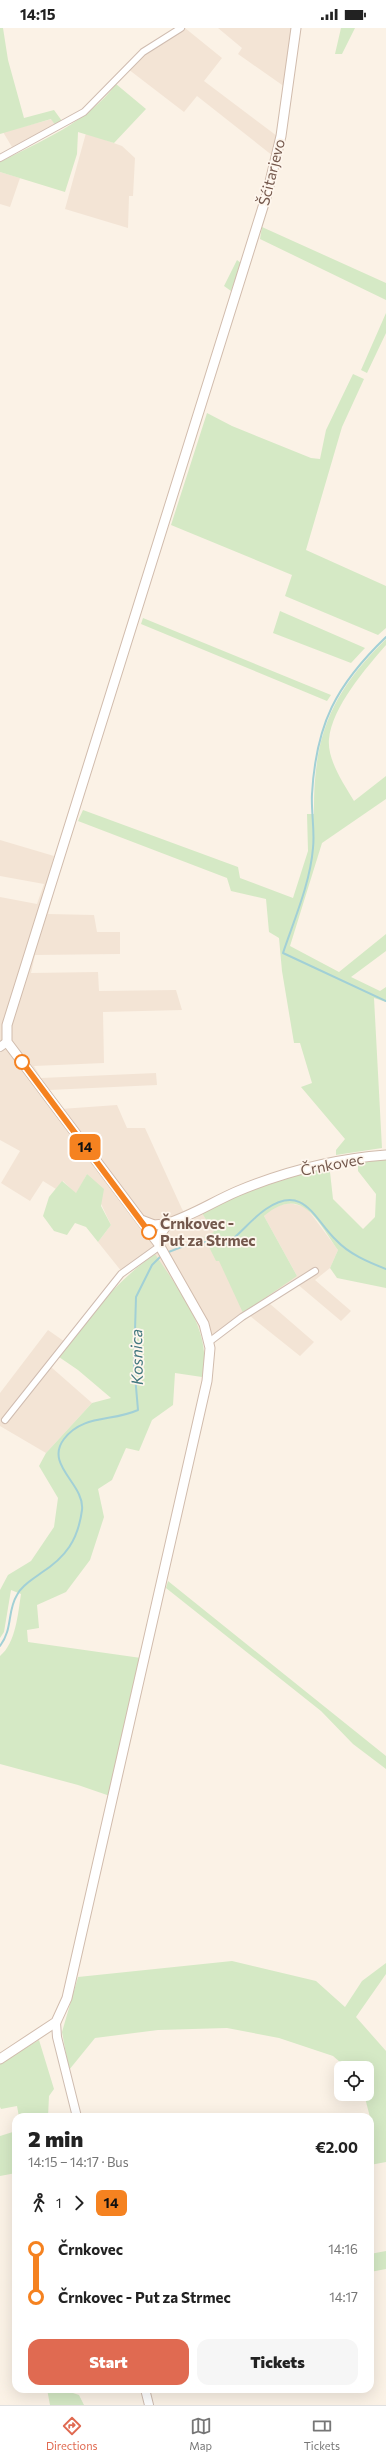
<!DOCTYPE html>
<meta charset="utf-8">
<style>
body{margin:0;font-family:Commissioner,sans-serif;background:#f6f6f6;color:#222;height:100vh;display:flex;flex-direction:column;font-size:15px;white-space:nowrap}
*{box-sizing:border-box;margin:0}
p{font-size:13px;color:#767676}
.icon{flex:none;width:22px;height:22px;fill:none;stroke:currentColor;stroke-width:2;stroke-linecap:round;stroke-linejoin:round}
.map{position:relative;flex:1;overflow:hidden}
.details{position:absolute;left:12px;top:2085px;width:362px;height:280px;display:flex;flex-direction:column;background:#fff;border-radius:12px;box-shadow:0 4px 16px #0002}
.details>*{flex:none}
.badge{padding:0 8px;border-radius:6px;font-size:14px;line-height:26px}
.controls{position:absolute;left:334px;top:2033px;display:grid;gap:8px}
.controls a{display:grid;place-items:center;width:40px;height:40px;border-radius:8px;background:#fff;box-shadow:0 4px 16px #0002;font-size:20px}
.map>.badge{position:absolute;translate:-50% -50%;box-shadow:0 0 0 2px #fff}
.legs{display:flex;align-items:center;gap:6px;height:44px;padding:0 16px;font-size:13px}
.legs p{margin-inline-start:auto}
.overview{display:flex;align-items:center;justify-content:space-between;height:68px;padding:0 16px}
h1{font-size:22px;font-weight:800;line-height:30px}
.button{display:flex;gap:8px;margin-top:auto;padding:8px 16px}
.button a{flex:1;height:46px;border-radius:12px;background:#e06a51;color:#fff;font-size:16px;font-weight:800;line-height:46px;text-align:center}
.button a+a{background:#f6f6f6;color:#222}
ul{padding:0 16px;list-style:none}
li{display:flex;align-items:center;gap:14px;height:48px;font-size:15px}
li i{display:grid;place-items:center;width:6px;height:100%;margin:0 5px;background:currentColor}
li i::after{content:'';width:10px;height:10px;margin:-5px;border:3px solid;border-radius:50%;background:#fff}
li p{margin-inline-start:auto}
li:first-child i{background:linear-gradient(#0000 50%,currentColor 0)}
li:last-child i{background:linear-gradient(currentColor 50%,#0000 0)}
.status{display:flex;justify-content:space-between;align-items:center;height:28px;padding:0 20px;background:#fff;direction:ltr}
.status svg{height:11px;fill:currentColor}
.menu{display:flex;justify-content:space-around;align-items:center;height:56px;border-top:1px solid #e0e0e0;background:#fff;font-size:11px;color:#767676}
.menu a{display:grid;justify-items:center;gap:2px}
.menu .on{color:#e06a51}
.map>svg:first-child{display:block}
</style>
<div class="status"><b>14:15</b><svg viewBox="0 0 49 12"><path d="M0 12V9h3v3zM5 12V6h3v6zM10 12V3h3v9zM15 12V0h3v12zM26 1h20v11H26zM47 4h2v5h-2z"/></svg></div>
<div class="map">
<svg width="386" height="2377" viewBox="0 0 386 2377">
<rect width="100%" height="100%" fill="#fbf2e6"/>
<!-- residential -->
<path fill="#f3e4d5" d="M185,0L222,30L204,53L277,108L273,128L197,68L184,84L128,41L146,25Z
M218,0H292L285,59L238,26L242,20Z
M52,91L55,97L12,119L3,104Z
M86,105L122,118L135,130L133,168H129L128,200L65,181Z
M0,144L20,150L10,179L0,176Z
M0,812L54,828L44,865L53,867L48,886L94,887L97,904H120V926L35,927L31,945L98,944L99,963L176,962L182,982L103,984L104,1035L34,1038L41,1050L156,1045L157,1057L49,1062L61,1081L117,1077L127,1100H145L182,1181L187,1188L200,1182L215,1204L204,1209L219,1233L297,1248L264,1188L274,1179L289,1175L306,1179L338,1222L330,1240L315,1252L351,1283L341,1293L296,1255L269,1275L314,1314L300,1328L250,1288L216,1312L203,1311L196,1293L151,1221L122,1244L98,1214L111,1197L87,1146L76,1166L63,1153L56,1161L43,1153L30,1173L1,1155L20,1123L0,1112V869L37,876L44,856L0,848Z
M48,1302L68,1316L51,1339L92,1375L46,1425L0,1398V1365Z"/>
<!-- green -->
<path fill="#d5e9c5" d="M0,0H3L8,32L24,90L54,82L62,93L55,97L51,91L0,106Z
M341,0H355L342,26H335Z
M116,56L146,81L114,115L78,104L77,126L65,164L0,144V134C41,113 88,94 116,56Z
M262,199L386,255V272L260,211Z
M237,232L241,235L231,263L224,258Z
M386,285V305L367,345L361,342Z
M353,346L364,351L342,399L306,522L386,558V600L378,607L285,568L292,547L171,497L207,385L232,398L311,430L320,431L326,402Z
M280,583L365,620L351,635L273,605Z
M143,590L331,667L327,673L141,596Z
M386,611V617C366,640 332,679 329,711C327,732 344,756 354,773L386,748V771L322,815L290,918L339,944L386,906V923L351,949L380,963L386,959V974L374,970L382,1120L336,1127V1122L345,1111L301,1059L312,1055L300,1015H294L282,943L279,910L269,904L266,871L231,863L227,850L78,793L83,782L238,839L240,850L293,870L308,823L307,786H314C313,708 331,665 386,611Z
M386,1130V1260L337,1250L330,1240L338,1222C318,1194 302,1155 264,1188L297,1248L243,1285L219,1233H216L204,1209L214,1204L200,1182L288,1147L329,1135L333,1171L363,1201L375,1189L376,1166L358,1143V1131Z
M87,1146L104,1161L101,1178L111,1197L98,1214L86,1199L75,1195L67,1207L54,1203L43,1188L49,1169L62,1153L76,1165Z
M155,1226C178,1261 214,1304 202,1349L175,1345L173,1377L152,1392L139,1423L126,1420L112,1452L98,1461L104,1489L90,1532L66,1564L37,1577L39,1600L27,1602L28,1614L141,1630L110,1768L78,1757L0,1736V1628C16,1615 18,1585 21,1566L11,1562L4,1604L0,1610V1562L8,1547L31,1533L54,1499L58,1470L39,1438L46,1425L92,1375L111,1370L78,1342L59,1329C86,1291 116,1253 155,1226Z
M168,1553L386,1728V1741L353,1716L321,1683L166,1560Z
M232,1933L316,1953L345,1979L362,1953L386,1935V1946L356,1989L386,2023V2134L370,2137V2098L372,2097L364,2066H367V2062L371,2060L367,2056V2040H347L333,2028L279,2010L227,2000L158,2002L95,2010L69,2042L62,2004L78,1949Z
M39,2012L54,2061L49,2068L48,2089H19L17,2078L1,2081L0,2079V2035Z
M16,2103V2145L0,2148V2108Z
M386,2223V2241L370,2244V2226Z
M47,2361H69L70,2364L79,2367L84,2377H50Z"/>
<g fill="none" stroke-linecap="round" stroke-linejoin="round">
<!-- stream -->
<path stroke="#a2d0d6" stroke-width="2" d="M386,609C336,657 316,696 312,766C311,784 315,803 313,820C310,856 294,892 283,925L386,973
M166,1225L197,1213L225,1217C240,1207 251,1191 266,1181C304,1155 314,1191 336,1212C349,1226 368,1234 386,1241
M0,1618C13,1601 7,1583 17,1567C22,1557 32,1552 41,1545C66,1529 78,1512 82,1482C85,1456 44,1437 64,1411C83,1386 112,1394 138,1382L134,1336L136,1269L152,1237L162,1227"/>
<!-- minor casing -->
<g stroke="#cfbcb0" stroke-width="8">
<path id="minor" d="M0,130L84,84L143,24L181,0
M209,1314L242,1289L315,1243
M5,1392L121,1246L160,1218"/>
</g>
<!-- tertiary casing -->
<g stroke="#cfbcb0" stroke-width="10">
<path id="tertiary" d="M0,1019L7,1014
M56,1994L57,2009L77,2089
M145,2361L149,2377"/>
</g>
<!-- secondary casing -->
<g stroke="#d1bcad" stroke-width="11">
<path id="secondary" d="M141,1192L154,1197L165,1196C190,1189 214,1173 238,1163C286,1143 334,1131 386,1127
M158,1215L162,1204L168,1195
M0,2031L56,1994L67,1970L207,1353L210,1320L204,1296L158,1215L7,1014V997L267,166L281,108L296,0"/>
</g>
<!-- minor -->
<use href="#minor" stroke="#fff" stroke-width="6"/>
<!-- tertiary -->
<use href="#tertiary" stroke="#fff" stroke-width="8"/>
<!-- secondary -->
<use href="#secondary" stroke="#fff" stroke-width="9"/>
</g>
<g fill="none" stroke-linecap="round" stroke-linejoin="round">
<!-- line-1 casing -->
<g stroke="#fff" stroke-width="9">
<path id="line-1" d="M22,1034L149,1204"/>
</g>
<!-- line-1 -->
<use href="#line-1" stroke="#f58220" stroke-width="6"/>
</g>
<!-- markers -->
<g fill="#fff" stroke="#f58220" stroke-width="2">
<circle cx="22" cy="1034" r="7"/>
<circle cx="149" cy="1204" r="7"/>
</g>
<g text-anchor="middle" dominant-baseline="central" stroke-width="3.5" stroke-linejoin="round" paint-order="stroke">
<!-- street labels -->
<g font-size="15" fill="#74584c" stroke="#fef6ed">
<text transform="translate(271 144) rotate(-76)">Šćitarjevo</text>
<text transform="translate(332 1136) rotate(-11)">Črnkovec</text>
</g>
<!-- stop labels -->
<g font-size="15" font-weight="bold" fill="#74584c" stroke="#fef6ed" text-anchor="start">
<text x="160" y="1195">Črnkovec -<tspan x="160" dy="17">Put za Strmec</tspan></text>
</g>
<!-- water labels -->
<g font-size="16" font-style="italic" fill="#43787f" stroke="#fef6ed">
<text transform="translate(136 1329) rotate(-91)">Kosnica</text>
</g>
</g>
</svg>
<div class="controls">
<a><svg class="icon" aria-label="locate" viewBox="0 0 24 24"><circle cx="12" cy="12" r="6"/><path d="M12 2v4M12 18v4M2 12h4M18 12h4"/></svg></a>
</div>
<b class="badge" style="left:85px;top:1119px;background:#f58220;color:#111">14</b>
<section class="details">
<div class="overview"><div><h1>2 min</h1><p>14:15 – 14:17 · Bus</p></div><b>€2.00</b></div>
<div class="legs"><svg class="icon" aria-label="walk" viewBox="0 0 24 24"><circle cx="13" cy="4" r="2"/><path d="M13 8l-2 6 4 7M11 14l-3 7M7 12l3-4h3l4 4"/></svg>1<svg class="icon" aria-label="forward" viewBox="0 0 24 24"><path d="M9 5l7 7-7 7"/></svg><b class="badge" style="background:#f58220;color:#111">14</b></div>
<ul>
<li><i style="color:#f58220"></i><b>Črnkovec</b><p>14:16</p></li>
<li><i style="color:#f58220"></i><b>Črnkovec - Put za Strmec</b><p>14:17</p></li>
</ul>
<div class="button"><a>Start</a><a>Tickets</a></div>
</section>
</div>
<nav class="menu">
<a class="on"><svg class="icon" aria-label="directions" viewBox="0 0 24 24"><path d="M12 3l9 9-9 9-9-9zM9 14v-3h6M13 9l2 2-2 2"/></svg>Directions</a>
<a><svg class="icon" aria-label="map" viewBox="0 0 24 24"><path d="M3 6l6-2 6 2 6-2v14l-6 2-6-2-6 2zM9 4v14M15 6v14"/></svg>Map</a>
<a><svg class="icon" aria-label="tickets" viewBox="0 0 24 24"><path d="M3 7h18v10H3zM15 7v10"/></svg>Tickets</a>
</nav>
